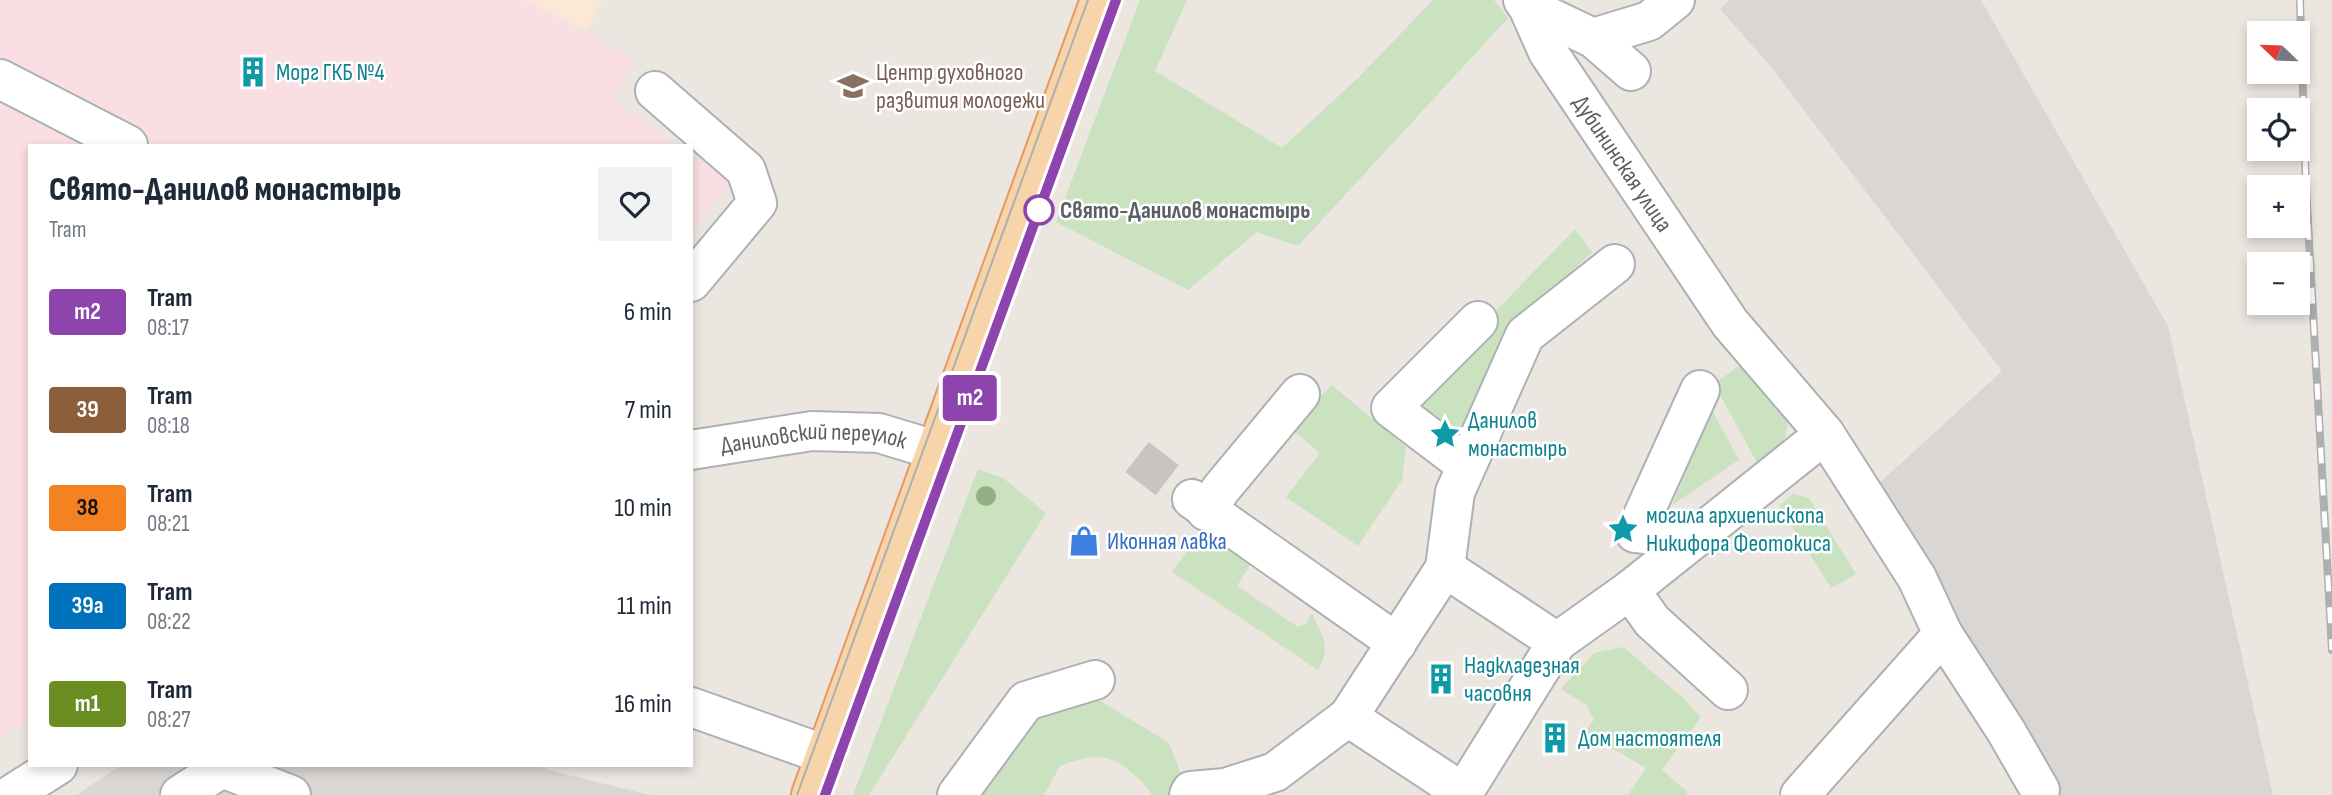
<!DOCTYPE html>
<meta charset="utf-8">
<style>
body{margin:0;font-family:"Sofia Sans Condensed",sans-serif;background:#f2f2f3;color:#1f2937;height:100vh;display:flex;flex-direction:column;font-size:26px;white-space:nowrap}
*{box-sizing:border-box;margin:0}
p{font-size:23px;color:#747a83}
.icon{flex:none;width:38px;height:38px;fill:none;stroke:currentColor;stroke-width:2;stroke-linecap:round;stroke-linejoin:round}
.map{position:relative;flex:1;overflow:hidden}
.drawer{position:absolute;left:28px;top:144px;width:665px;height:623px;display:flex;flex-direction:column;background:#fff;border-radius:0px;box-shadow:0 4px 10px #0003}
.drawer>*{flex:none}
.badge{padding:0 14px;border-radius:5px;font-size:24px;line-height:46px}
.needle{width:46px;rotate:293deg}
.tools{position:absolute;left:2247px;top:21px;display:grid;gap:14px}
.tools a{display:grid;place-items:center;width:63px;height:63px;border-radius:0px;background:#fff;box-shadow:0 4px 10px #0003;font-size:35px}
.map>.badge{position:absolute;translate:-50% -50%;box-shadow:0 0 0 4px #fff}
.round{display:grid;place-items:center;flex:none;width:74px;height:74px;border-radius:0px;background:#f2f2f3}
.head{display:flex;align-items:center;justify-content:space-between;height:119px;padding:0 21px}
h1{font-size:33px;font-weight:800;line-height:52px}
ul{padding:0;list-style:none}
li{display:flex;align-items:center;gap:21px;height:98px;padding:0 21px}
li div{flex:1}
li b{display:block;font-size:26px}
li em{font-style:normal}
li .badge{min-width:77px;font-weight:700;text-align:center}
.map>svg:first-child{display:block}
</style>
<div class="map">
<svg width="2332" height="795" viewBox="0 0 2332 795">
<rect width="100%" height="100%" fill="#ece6e1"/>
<!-- commercial -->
<path fill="#fbe8d7" d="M525,0H602L586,31Z"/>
<!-- industrial -->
<path fill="#dad6d4" d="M1730,0H1981L2168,326L2273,795H2033L1876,486L2002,371L1772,68L1720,9Z
M121,765H535L564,774L650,795H77Z"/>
<!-- medical -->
<path fill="#f9dee3" d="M0,0H525L634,59L613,100L679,145H30V720L0,739Z
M691,154L731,181L691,234Z"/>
<!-- green -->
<path fill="#cae2bf" d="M1140,0H1187L1155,71L1282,148L1360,76L1433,0H1494L1508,18L1298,246L1257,232L1188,290L1056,222Z
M1575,229L1592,252L1513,327L1463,443L1406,404Z
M1739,366L1755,376L1789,416L1783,448L1760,468L1714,384Z
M1332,385L1406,447L1402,480L1358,546L1286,497L1320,453L1290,428Z
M1712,410L1739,460L1672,505Z
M978,469L1003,478L1046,513L869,795H853Z
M1793,494L1809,498L1856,574L1831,588L1779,506Z
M1201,531L1250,565L1237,586L1298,627L1306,624L1312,614C1323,637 1332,646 1318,670L1172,572Z
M1623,647L1680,695L1701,717L1662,770L1688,792L1686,795H1628L1646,768L1584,732L1594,720L1587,705L1561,689L1594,653Z
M1094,697L1169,743L1180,771L1171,795H1152C1148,787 1140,780 1133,774C1108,751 1090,755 1060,766L1044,795H973L1031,715Z"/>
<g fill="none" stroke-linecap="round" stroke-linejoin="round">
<!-- minor-tunnel -->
<path stroke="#c8c4c1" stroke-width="38" stroke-dasharray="38 19" stroke-linecap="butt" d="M1137,457L1192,499"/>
<!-- minor casing -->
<g stroke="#adb1b3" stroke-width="42">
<g id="minor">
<path id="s1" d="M1523,0L1528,7L1548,52L1730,323L1825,434L1917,578L1943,634L1800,795"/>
<path d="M1528,7L1593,38L1631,71"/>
<path d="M1593,38L1649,21L1675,0"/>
<path d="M0,79L128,145"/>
<path d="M655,91L746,170L757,203L691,282"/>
<path id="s2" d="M691,450L812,431L879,433L935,450"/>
<path d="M1466,465L1391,408L1478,321"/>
<path d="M1192,499L1397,643"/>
<path d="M1206,511L1221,489L1300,394"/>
<path d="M1692,540L1635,533L1700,390"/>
<path d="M1445,568L1455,492L1525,335L1615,264"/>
<path d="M1630,590L1652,621L1728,690"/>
<path d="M1943,634L2006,731L2040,790"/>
<path d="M691,707L826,755"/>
<path d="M1462,792L1348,717L1445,568L1557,642"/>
<path d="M11,795L58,765"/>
<path d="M180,795L222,768L291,795"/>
<path d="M957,795L1026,701L1095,680"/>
<path d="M1189,795L1191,791L1225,788L1275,772L1348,717"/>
<path d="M1462,795L1557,642L1630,590L1825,434"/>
</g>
</g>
<!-- major casing -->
<g stroke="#e69960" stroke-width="42">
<path id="major" d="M811,795L1100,0"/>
</g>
<!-- minor -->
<use href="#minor" stroke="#fff" stroke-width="38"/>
<!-- major -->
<use href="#major" stroke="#f8d4aa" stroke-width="38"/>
<!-- tram -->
<path stroke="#aeafaf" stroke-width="2" d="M797,795L1088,0
M825,795L1116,0"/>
<!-- rail casing -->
<g stroke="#aeafaf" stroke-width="8">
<path id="rail" d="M2300,0L2306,187L2332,650"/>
</g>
<!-- rail -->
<use href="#rail" stroke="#fff" stroke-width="5" stroke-dasharray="16" stroke-linecap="butt"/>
</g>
<!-- trees -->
<circle fill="#94ae85" cx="986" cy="496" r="10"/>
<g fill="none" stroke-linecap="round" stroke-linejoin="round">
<!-- line casing -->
<g stroke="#fff" stroke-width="16">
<path id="line" d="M825,795L1116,0"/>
</g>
<!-- line -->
<use href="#line" stroke="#8e44ad" stroke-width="10"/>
</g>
<!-- icons -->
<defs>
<g id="building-bare" transform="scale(2.415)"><path d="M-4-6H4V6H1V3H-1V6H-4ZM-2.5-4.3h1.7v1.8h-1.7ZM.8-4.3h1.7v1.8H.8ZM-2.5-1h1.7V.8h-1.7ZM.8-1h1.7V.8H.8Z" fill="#0f9aa8" stroke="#fff" stroke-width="2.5" paint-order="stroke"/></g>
<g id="school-bare" transform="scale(2.415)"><path d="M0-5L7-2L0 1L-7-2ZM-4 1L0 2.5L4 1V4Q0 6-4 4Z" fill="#8d6e63" stroke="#fff" stroke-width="2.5" paint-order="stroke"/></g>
<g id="sight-bare" transform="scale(2.415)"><path d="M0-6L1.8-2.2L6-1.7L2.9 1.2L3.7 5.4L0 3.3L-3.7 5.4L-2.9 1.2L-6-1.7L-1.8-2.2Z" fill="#0f9aa8" stroke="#fff" stroke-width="2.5" paint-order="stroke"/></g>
<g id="shop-bare" transform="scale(2.415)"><path d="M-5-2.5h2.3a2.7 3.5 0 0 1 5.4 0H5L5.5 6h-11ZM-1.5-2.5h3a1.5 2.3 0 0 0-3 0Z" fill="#3f7fe0" stroke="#fff" stroke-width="2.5" paint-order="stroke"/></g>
</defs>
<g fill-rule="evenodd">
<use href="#building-bare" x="253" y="72"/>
<use href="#school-bare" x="853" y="86"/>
<use href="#sight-bare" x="1445" y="434"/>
<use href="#sight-bare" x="1623" y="529"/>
<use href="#shop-bare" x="1084" y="541"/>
<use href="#building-bare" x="1441" y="679"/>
<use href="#building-bare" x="1555" y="738"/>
</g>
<!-- markers -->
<circle fill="#fff" stroke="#8e44ad" stroke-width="3.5" cx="1039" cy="210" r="14"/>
<g text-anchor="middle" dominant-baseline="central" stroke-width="5" stroke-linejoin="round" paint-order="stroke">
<!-- culture labels -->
<g font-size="24" fill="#0d838f" stroke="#fff" text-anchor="start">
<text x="276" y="72">Морг ГКБ №4</text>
<text x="1468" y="420">Данилов<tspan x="1468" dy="28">монастырь</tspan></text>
<text x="1646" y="515">могила архиепископа<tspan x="1646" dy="28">Никифора Феотокиса</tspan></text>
<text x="1464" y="665">Надкладезная<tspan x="1464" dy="28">часовня</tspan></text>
<text x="1578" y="738">Дом настоятеля</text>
</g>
<!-- education labels -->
<g font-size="24" fill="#785e54" stroke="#fff" text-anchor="start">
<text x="876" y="72">Центр духовного<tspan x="876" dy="28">развития молодежи</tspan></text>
</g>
<!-- street labels -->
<g font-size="24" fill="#5a5f61" stroke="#fff">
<text stroke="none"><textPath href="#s1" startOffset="192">Дубининская улица</textPath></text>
<text stroke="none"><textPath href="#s2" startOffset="124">Даниловский переулок</textPath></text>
</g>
<!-- stop labels -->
<g font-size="24" font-weight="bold" fill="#5a5f61" stroke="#fff" text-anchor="start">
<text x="1060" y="210">Свято-Данилов монастырь</text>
</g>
<!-- shop labels -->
<g font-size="24" fill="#366cbe" stroke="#fff" text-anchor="start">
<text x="1107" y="541">Иконная лавка</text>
</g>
</g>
</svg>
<div class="tools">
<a><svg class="needle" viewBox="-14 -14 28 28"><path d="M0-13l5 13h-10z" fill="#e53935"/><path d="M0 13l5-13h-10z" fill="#747a83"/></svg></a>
<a><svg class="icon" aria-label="locate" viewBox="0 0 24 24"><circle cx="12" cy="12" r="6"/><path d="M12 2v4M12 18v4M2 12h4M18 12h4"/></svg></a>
<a>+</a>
<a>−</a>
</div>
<b class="badge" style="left:970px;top:398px;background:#8e44ad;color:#fff">т2</b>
<section class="drawer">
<div class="head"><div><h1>Свято-Данилов монастырь</h1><p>Tram</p></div><a class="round"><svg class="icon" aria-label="heart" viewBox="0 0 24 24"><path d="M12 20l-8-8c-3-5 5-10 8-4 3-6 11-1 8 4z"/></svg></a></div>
<ul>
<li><span class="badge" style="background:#8e44ad;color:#fff">т2</span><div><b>Tram</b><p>08:17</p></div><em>6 min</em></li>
<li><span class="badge" style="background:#8b5e3c;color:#fff">39</span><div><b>Tram</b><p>08:18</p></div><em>7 min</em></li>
<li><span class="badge" style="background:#f58220;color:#111">38</span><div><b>Tram</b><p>08:21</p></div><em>10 min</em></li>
<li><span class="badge" style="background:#0072bc;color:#fff">39а</span><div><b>Tram</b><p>08:22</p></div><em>11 min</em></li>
<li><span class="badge" style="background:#6b8e23;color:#fff">т1</span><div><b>Tram</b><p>08:27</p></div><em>16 min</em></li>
</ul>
</section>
</div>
